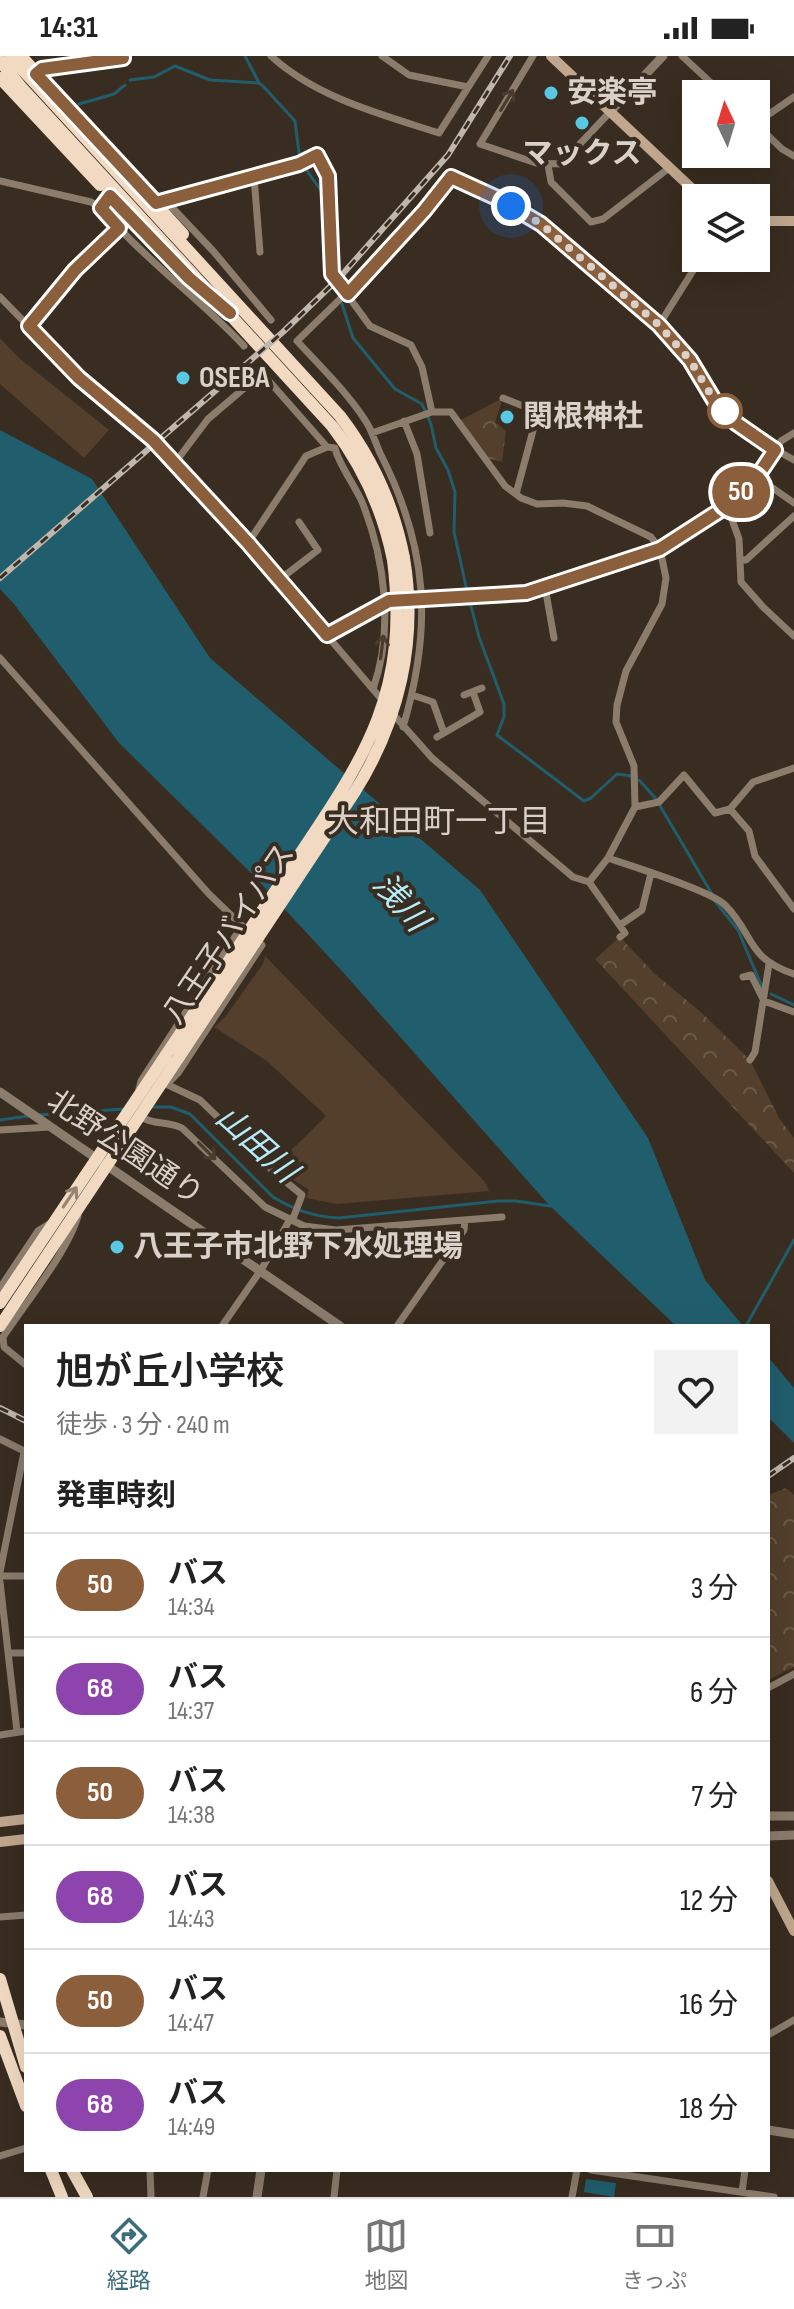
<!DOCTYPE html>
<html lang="ja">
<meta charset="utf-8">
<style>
body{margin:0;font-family:"Sofia Sans Condensed","Noto Sans JP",sans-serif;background:#f2f2f2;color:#222;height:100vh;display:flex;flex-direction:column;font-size:30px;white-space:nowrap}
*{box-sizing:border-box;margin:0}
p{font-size:26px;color:#767676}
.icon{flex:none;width:44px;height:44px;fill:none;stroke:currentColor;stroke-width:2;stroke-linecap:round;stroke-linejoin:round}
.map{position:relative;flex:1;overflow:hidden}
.drawer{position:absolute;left:24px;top:1268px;width:746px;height:848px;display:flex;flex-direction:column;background:#fff;border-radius:0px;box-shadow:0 8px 32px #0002}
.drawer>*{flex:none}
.badge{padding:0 16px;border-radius:26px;font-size:28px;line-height:52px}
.needle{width:52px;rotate:356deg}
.controls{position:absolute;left:682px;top:24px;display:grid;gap:16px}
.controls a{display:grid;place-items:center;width:88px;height:88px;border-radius:0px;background:#fff;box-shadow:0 8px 32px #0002;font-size:40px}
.you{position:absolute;width:40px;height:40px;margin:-20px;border:6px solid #fff;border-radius:50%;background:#1a73e8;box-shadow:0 0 0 12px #1a73e833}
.map>.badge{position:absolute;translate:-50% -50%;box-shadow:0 0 0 4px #fff}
h2{padding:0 32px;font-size:30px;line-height:72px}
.round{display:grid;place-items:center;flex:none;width:84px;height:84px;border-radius:0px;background:#f2f2f2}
.headline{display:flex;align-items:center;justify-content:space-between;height:136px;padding:0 32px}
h1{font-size:38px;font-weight:600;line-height:60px}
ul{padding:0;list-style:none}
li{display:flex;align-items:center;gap:24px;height:104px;padding:0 32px;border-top:2px solid #e0e0e0}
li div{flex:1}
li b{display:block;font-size:30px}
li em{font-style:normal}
li .badge{min-width:88px;font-weight:700;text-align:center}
.status{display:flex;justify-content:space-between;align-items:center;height:56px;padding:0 40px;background:#fff;direction:ltr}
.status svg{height:22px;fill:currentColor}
.menu{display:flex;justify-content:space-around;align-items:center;height:112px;border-top:2px solid #e0e0e0;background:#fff;font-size:22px;color:#767676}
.menu a{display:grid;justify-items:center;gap:4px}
.menu .selected{color:#3b6d7a}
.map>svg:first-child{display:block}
</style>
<div class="status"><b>14:31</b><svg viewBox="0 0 49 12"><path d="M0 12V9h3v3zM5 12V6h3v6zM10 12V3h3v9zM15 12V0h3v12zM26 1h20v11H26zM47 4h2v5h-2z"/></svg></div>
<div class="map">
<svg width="794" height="2141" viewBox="0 0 794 2141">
<defs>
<pattern id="park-crowns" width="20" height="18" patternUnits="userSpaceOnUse" patternTransform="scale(2)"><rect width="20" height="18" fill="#533f2b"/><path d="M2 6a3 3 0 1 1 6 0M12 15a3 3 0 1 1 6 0" fill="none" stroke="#6b5a48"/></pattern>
</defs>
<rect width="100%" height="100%" fill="#392c20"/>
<!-- grass -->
<path fill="#533f2b" d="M0,282L19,302L109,374L84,402L0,328Z
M265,900L485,1126L489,1135L337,1148L306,1142L309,1134L274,1111L326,1060L267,1005L214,971L225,961L263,908Z"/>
<!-- park -->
<path fill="url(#park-crowns)" d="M503,342L495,366L506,375L502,406L483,401L459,365Z
M620,881L654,917L703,958L750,1004L779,1062L794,1082V1117L595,903Z
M786,1432L794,1439V1611L768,1624V1439Z"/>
<!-- water -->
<path fill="#215e6d" d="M0,374L92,423L210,602L480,834L648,1082L705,1224L743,1270H676L549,1149L341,914L254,820L119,687L14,548L0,533Z
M768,1301L794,1332V1387L768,1361Z
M586,2123L616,2127L614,2141L584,2136Z"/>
<!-- pier -->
<path fill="#392c20" d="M102,431L104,435L0,525V519Z"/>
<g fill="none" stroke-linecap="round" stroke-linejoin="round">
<!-- stream -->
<path stroke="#215e6d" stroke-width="3" d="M245,0L259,27
M130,24L154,21L175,10L210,24L259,27L263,30L295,65L300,105L325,140L326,161
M79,48L114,38L125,29
M327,185L328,220L337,230
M342,248L353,282L395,333L422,348L431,368L436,392L448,414L455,436L454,476L467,535
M469,542L479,581L504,648V661L497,679L584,745L591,742L617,718L632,720
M639,724L657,744
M659,748L712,838
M714,844L738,874L762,931
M771,938L794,949
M151,1051H171L190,1058L273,1141C294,1154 315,1161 339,1162L498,1145H516L550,1150
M39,1059L124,1053
M0,1064L28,1060
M746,1270L794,1184"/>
<!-- minor -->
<path stroke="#8b7c6c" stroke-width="7" d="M271,0C317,42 380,58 439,77L488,0
M382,0L409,19L468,31
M533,0L480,88L536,107L561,108L610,56
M682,0L723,38
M36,18L42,13L123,2
M756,67L794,41
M756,68L782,93L794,100
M548,109L551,126L591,166L603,163L669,112
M254,121L260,196
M0,125L91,146L101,152L110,140
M165,144L214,196L271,264
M156,147L299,108L317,99L328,120L332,218L370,270L411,289L422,311L432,356
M119,172C158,214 205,248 244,290
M0,241L79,322L153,384L248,487L383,645
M659,269L701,202
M29,270L75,214L119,172L101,152
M503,342L538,356L516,438
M404,365L417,398L430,477
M372,377L432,356H451L505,430L521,442L537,448L563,447L587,450L651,481L660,493L666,522L662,548L626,615L617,649L616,666L634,710L635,751L608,802
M174,408L208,363L262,317L327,391
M757,421L794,447
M727,450L739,483L741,526L763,551L794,580
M248,487L306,400L327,391L335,392C338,407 355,430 362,446C385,503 394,574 373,633
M742,504H746L794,460
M279,524L318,494L299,466
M545,531L554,582
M420,543L526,537L660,493L727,450L757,421L781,385L794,377
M327,579L389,545L400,544
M0,602L209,838L262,889L178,1017L167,1028
M412,639L433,646L444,677L437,681
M464,639L482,632
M393,658L432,702L573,821L589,826L625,877L620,881
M403,671C433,571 428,491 380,397C375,386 372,374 365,364C346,335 320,310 297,285L374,210L451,121L497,142L541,168L659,269L690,304L714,344L736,367L755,382L794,404
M444,677L480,656L473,636
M635,751L659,746L684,719L715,757L730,753L749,775L755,800L794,853
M730,753L753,726L794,712
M589,826L608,802C631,810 712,835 725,849C755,879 745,901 794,918
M620,869L642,854L651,817
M743,921L751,919L764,945L794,956
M750,1004L755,996L769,908
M166,1028L200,1044L274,1116L302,1139L294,1160L289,1165L261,1214L222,1270
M139,1033L141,1025L242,870
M141,1061C153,1069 169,1065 182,1072L265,1151L304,1170L336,1174L502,1161
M0,1074L50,1071
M0,1232L38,1175L49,1168
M397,1270L464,1174L465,1164
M26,1309L4,1291L3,1281C25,1248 68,1195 78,1160
M0,1383L26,1396
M0,1516L24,1396
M0,1520H26
M0,1526L17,1675
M9,1597H26
M768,1632L794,1618
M0,1679L26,1675
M0,1861L26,1859
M768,1979L794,1964
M0,2100L26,2092
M150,2114L151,2141
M591,2114L774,2141
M742,2136L745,2114
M203,2141L208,2114
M334,2141L337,2114
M572,2141L577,2114"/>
<!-- tertiary -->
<path stroke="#8b7c6c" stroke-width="9" d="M610,56L663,0
M0,1036L340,1270
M768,1760H794
M768,1780L794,1779
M0,1966L26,1969
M768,2074L794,2078
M257,2141L261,2114"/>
<!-- secondary -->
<path stroke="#c0a78e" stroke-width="10" d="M551,0L702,142
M756,165H794
M0,1766L26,1763
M0,1786L26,1783
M768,1825L794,1875"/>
<!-- trunk -->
<path stroke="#f2dac2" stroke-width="12" d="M10,0L340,360C372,402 394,450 404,502
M21,0L183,178
M0,5L21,31L332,370C363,410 383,455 393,504
M0,22L100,129
M0,1247L166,999
M0,1270L179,1001
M0,1923L26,2011
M0,1980L26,2050
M51,2114L62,2141
M72,2114L87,2141"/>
<!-- rail casing -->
<g stroke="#bfb6ad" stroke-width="6">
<path id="rail" d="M0,522L283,276L340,221L448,99L510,0
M0,1352L26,1365
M768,1420L794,1402"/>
</g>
<!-- rail -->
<use href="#rail" stroke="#392c20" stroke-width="3" stroke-dasharray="9" stroke-linecap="butt"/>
<!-- trunk-bridge -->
<path stroke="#f2dac2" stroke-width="12" d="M166,999C206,940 245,881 284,822C358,710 411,646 393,504
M179,1001L354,737C399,666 418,585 404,502"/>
</g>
<!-- one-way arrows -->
<defs><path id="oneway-shaft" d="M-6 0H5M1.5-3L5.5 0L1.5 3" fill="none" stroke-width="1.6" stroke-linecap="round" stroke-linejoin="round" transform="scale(2)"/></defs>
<g stroke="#493c2f">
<use href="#oneway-shaft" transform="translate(507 44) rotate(-59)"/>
<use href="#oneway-shaft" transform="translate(382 591) rotate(-83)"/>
<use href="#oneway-shaft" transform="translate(207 1095) rotate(45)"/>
</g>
<use stroke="#968371" href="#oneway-shaft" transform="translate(70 1141) rotate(-56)"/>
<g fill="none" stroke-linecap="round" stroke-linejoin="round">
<!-- line casing -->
<g stroke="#fff" stroke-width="18">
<path id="line" d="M123,2L42,13L36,18L156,147L299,108L317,99L328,120L332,218L348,238L424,155L451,121L497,142L541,168L659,269L690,304L714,344L736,367L775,394L757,421L727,450L660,493L526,537L389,545L327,579L248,487L153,384L79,322L29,270L75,214L119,172L101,152L110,140L189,222L230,257"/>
</g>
<!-- line -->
<use href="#line" stroke="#8b5e3c" stroke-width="12"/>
<!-- walk -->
<path stroke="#dad2ca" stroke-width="8" stroke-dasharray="0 14.4" d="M511,150L541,168L659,269L690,304L714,344L725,355"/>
</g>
<!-- markers -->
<g fill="#59c8e5" stroke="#392c20" stroke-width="3">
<circle cx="551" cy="37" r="8"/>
<circle cx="582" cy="67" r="8"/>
<circle cx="183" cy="322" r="8"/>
<circle cx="507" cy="361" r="8"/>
<circle cx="117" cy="1191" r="8"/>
</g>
<circle fill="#fff" stroke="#8b5e3c" stroke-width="4" cx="725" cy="355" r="16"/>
<g text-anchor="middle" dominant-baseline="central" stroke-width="8" stroke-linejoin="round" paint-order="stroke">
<!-- poi labels -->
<g font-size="30" font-weight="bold" fill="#dad2ca" stroke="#392c20" text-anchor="start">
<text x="567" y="37">安楽亭</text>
<text x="582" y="98" text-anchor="middle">マックス</text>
<text x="199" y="322">OSEBA</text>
<text x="523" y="361">関根神社</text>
<text x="133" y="1191">八王子市北野下水処理場</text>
</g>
<!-- street labels -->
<g font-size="30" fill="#dad2ca" stroke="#392c20">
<text transform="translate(229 878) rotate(-56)">八王子バイパス</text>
<text transform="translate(125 1092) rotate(34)">北野公園通り</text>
</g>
<!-- neighbourhood labels -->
<g font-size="32" fill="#dad2ca" stroke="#392c20">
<text x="439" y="766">大和田町一丁目</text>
</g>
<!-- water labels -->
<g font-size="32" font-style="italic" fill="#b7ecfb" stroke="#392c20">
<text transform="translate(400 847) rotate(49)">浅川</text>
<text transform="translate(256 1089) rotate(42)">山田川</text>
</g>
</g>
</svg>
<div class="controls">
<a><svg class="needle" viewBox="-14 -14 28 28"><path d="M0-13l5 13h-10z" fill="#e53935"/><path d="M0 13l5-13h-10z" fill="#767676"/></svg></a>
<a><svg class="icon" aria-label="layers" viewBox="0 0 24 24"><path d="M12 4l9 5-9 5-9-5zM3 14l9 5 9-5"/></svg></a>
</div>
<div class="you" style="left:511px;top:150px"></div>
<b class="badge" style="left:741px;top:436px;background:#8b5e3c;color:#fff">50</b>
<section class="drawer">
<div class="headline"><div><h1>旭が丘小学校</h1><p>徒歩 · 3 分 · 240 m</p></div><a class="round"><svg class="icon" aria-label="heart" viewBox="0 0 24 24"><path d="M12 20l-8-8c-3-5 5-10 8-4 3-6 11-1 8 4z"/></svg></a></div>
<h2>発車時刻</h2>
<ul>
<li><span class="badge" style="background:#8b5e3c;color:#fff">50</span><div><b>バス</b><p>14:34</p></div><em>3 分</em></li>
<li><span class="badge" style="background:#8e44ad;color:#fff">68</span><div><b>バス</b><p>14:37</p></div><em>6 分</em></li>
<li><span class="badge" style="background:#8b5e3c;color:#fff">50</span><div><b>バス</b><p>14:38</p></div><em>7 分</em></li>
<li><span class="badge" style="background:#8e44ad;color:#fff">68</span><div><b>バス</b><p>14:43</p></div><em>12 分</em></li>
<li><span class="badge" style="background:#8b5e3c;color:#fff">50</span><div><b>バス</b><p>14:47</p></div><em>16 分</em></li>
<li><span class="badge" style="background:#8e44ad;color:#fff">68</span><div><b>バス</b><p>14:49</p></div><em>18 分</em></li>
</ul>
</section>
</div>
<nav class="menu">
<a class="selected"><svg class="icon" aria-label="directions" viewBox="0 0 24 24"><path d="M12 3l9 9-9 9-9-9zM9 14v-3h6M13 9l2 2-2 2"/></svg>経路</a>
<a><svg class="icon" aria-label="map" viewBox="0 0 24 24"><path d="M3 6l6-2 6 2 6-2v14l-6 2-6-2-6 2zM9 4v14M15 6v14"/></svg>地図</a>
<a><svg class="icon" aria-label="tickets" viewBox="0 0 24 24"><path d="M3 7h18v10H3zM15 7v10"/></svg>きっぷ</a>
</nav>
